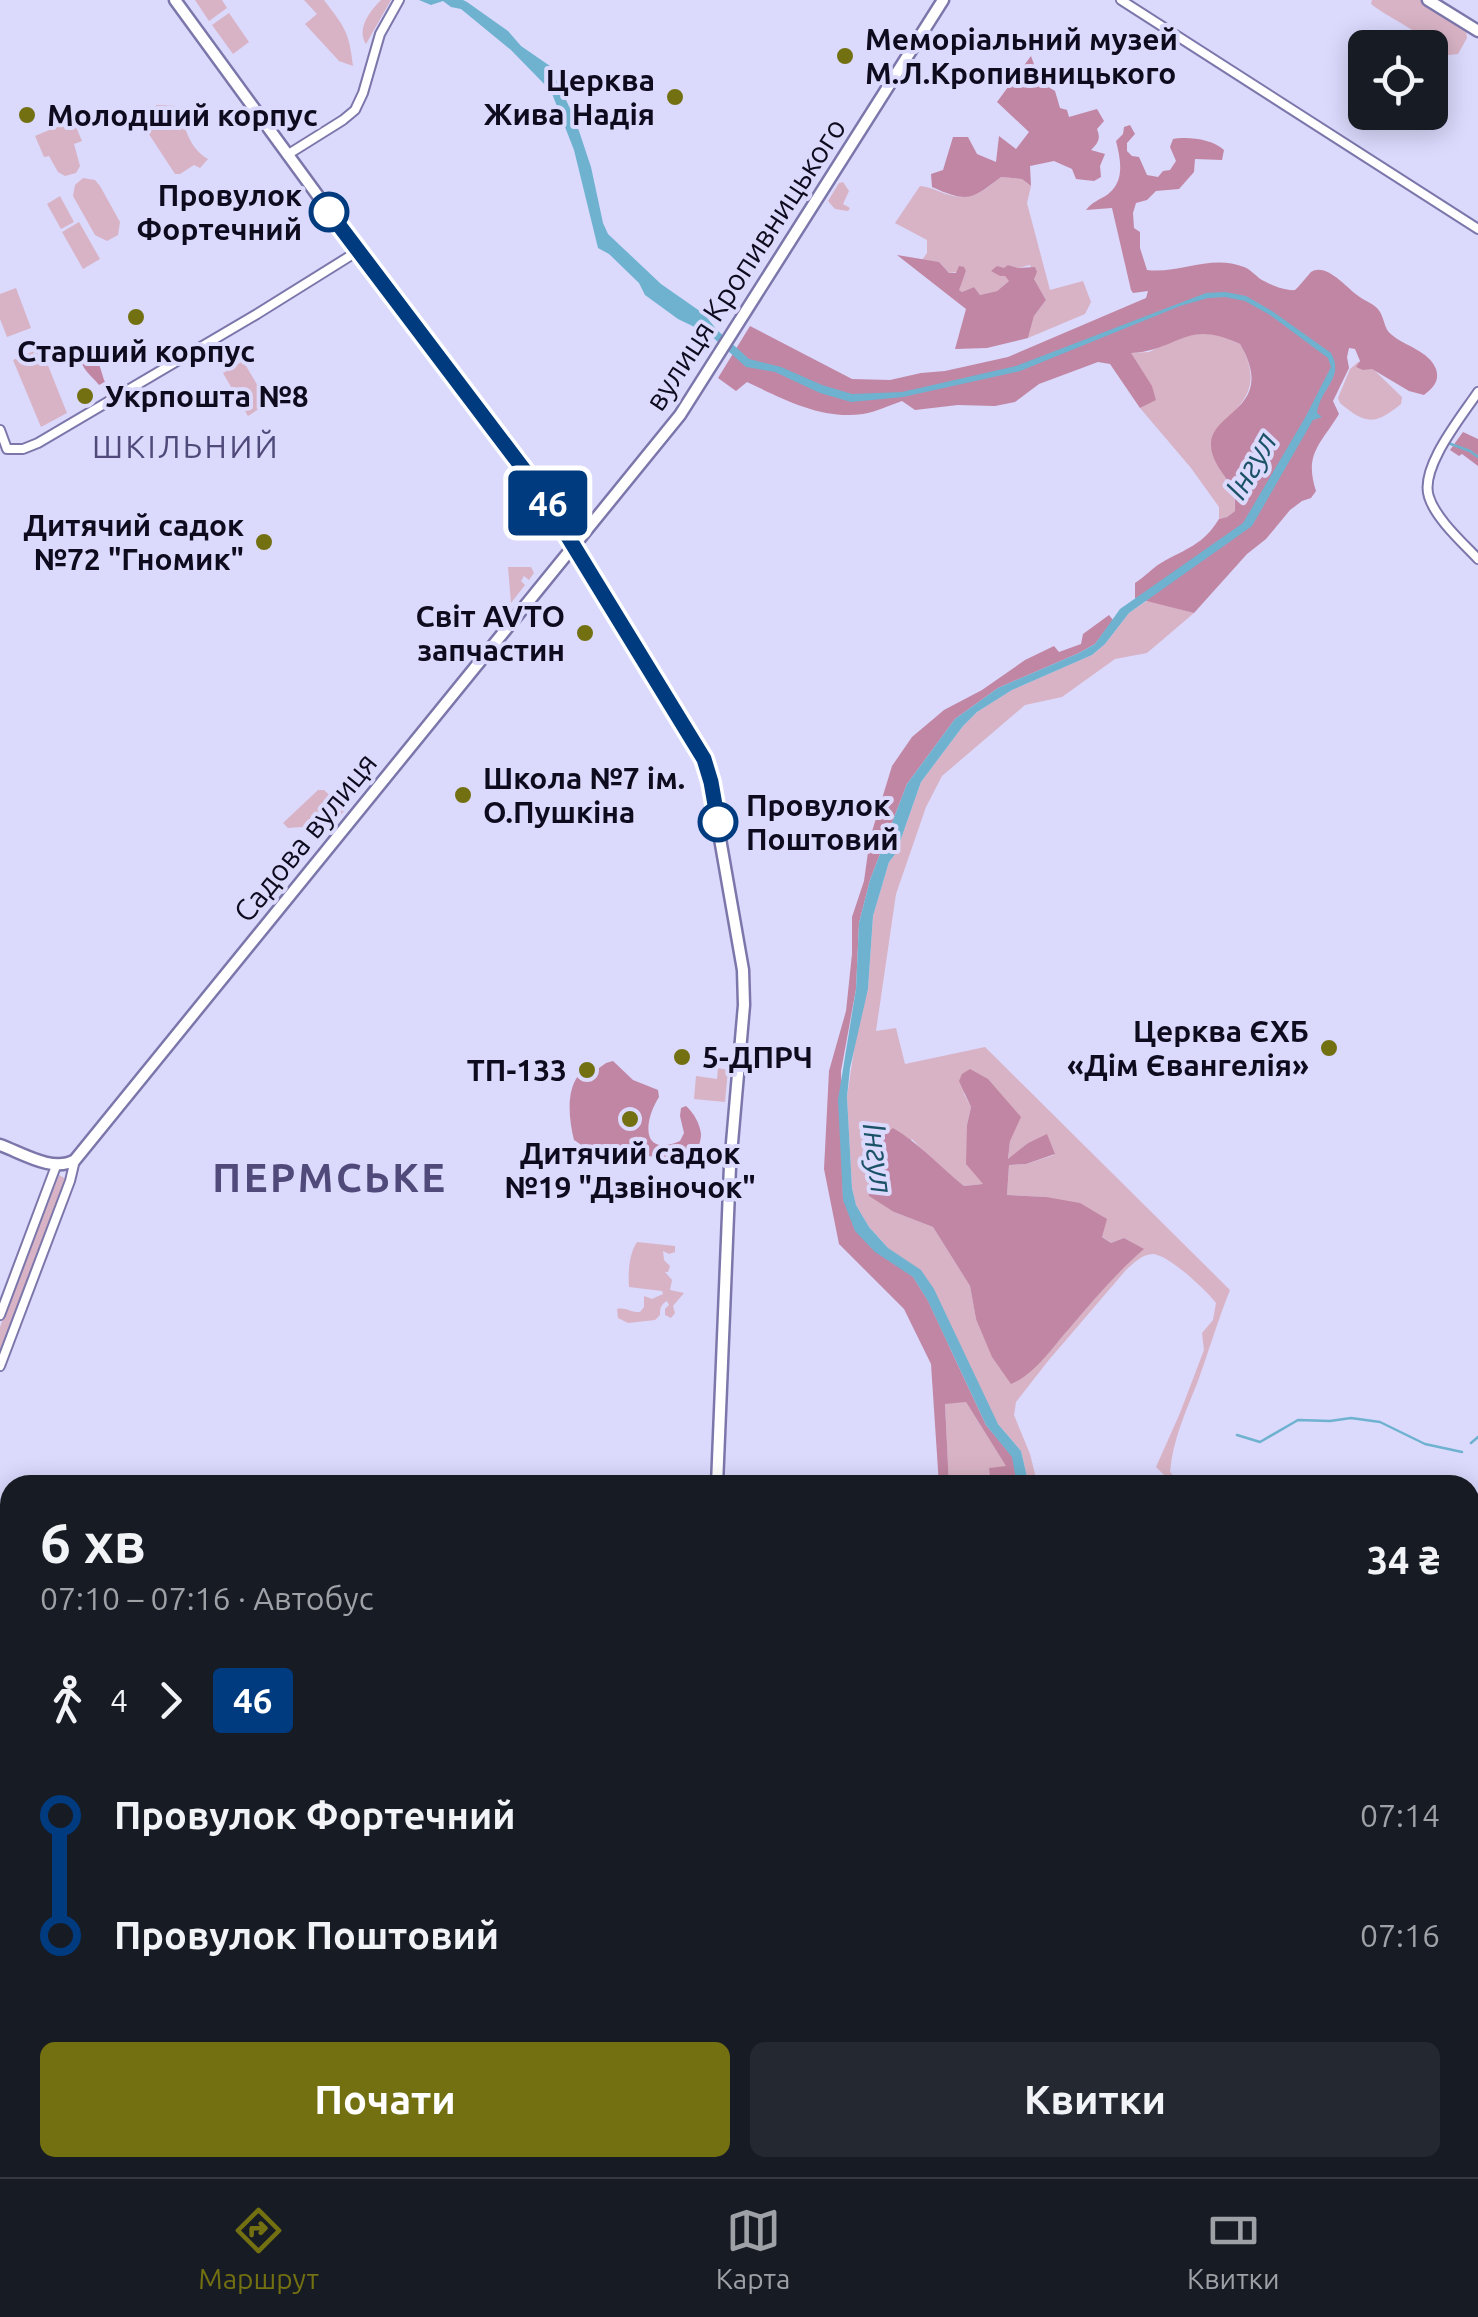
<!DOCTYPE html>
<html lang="uk">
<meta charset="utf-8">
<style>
body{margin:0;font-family:Ubuntu,sans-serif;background:#242831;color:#f1f3f6;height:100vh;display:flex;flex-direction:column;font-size:38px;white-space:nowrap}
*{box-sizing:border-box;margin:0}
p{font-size:32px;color:#9ea1a6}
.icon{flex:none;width:55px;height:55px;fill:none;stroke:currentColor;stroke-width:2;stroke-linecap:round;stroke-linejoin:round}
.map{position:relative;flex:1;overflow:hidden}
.sheet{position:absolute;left:0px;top:1475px;width:1480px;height:702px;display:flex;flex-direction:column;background:#171b24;border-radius:30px 30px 0 0;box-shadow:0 5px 25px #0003}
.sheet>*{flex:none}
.badge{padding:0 20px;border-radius:8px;font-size:35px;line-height:65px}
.tools{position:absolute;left:1348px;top:30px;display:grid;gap:20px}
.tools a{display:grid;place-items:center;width:100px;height:100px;border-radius:15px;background:#171b24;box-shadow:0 5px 25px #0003;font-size:50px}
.map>.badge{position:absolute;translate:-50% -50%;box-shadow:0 0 0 5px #fff}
.legs{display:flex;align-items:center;gap:15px;height:110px;padding:0 40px;font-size:32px}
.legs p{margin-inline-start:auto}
.summary{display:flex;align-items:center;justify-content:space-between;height:170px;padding:0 40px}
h1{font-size:55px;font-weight:700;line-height:75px}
.button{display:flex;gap:20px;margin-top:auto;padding:20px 40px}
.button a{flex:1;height:115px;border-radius:15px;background:#737012;color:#fff;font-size:40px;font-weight:700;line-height:115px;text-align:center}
.button a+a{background:#242831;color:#f1f3f6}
ul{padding:0 40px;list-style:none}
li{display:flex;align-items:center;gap:35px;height:120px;font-size:38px}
li i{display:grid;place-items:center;width:15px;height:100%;margin:0 12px;background:currentColor}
li i::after{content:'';width:25px;height:25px;margin:-12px;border:8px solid;border-radius:50%;background:#171b24}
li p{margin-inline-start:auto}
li:first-child i{background:linear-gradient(#0000 50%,currentColor 0)}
li:last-child i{background:linear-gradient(currentColor 50%,#0000 0)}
.tabs{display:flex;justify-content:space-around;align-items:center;height:140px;border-top:2px solid #363941;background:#171b24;font-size:28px;color:#9ea1a6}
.tabs a{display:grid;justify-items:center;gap:5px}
.tabs .active{color:#737012}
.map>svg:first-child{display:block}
</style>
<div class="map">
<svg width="1478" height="2177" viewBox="0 0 1478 2177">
<rect width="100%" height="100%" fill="#dbd9fc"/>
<!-- green -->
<path fill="#d8b3c5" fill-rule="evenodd" d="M195,0H222L227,8L209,21Z
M304,0H324C345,28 349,31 353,66L339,61L305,24L317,14Z
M381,0H391L366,44C356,29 370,11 381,0Z
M1372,0H1420L1466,30L1467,38L1458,54L1441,56C1426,33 1393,21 1371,4Z
M229,13L249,42L233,54L212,25Z
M157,105L176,106C186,125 187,147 208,159L200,168L194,165L180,174H175L143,125L145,122L143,115Z
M73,120L82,141L74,144L80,166L76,173L65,176L58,172L49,156L44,157L35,136Z
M1001,177L1022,179L1031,186L1027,203L1050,290L1083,281L1091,302L1085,314L1028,338L1034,316L1046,300L1034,279V275L1030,265L1018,268L1008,265L1005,276L1010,280L997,291L980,295L974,287L962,292L958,290L966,271L949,273L939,262L922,260L927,253V240L895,223L920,186C933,187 942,194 954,196C973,201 987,188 1001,177Z
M83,178L95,180L100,186L120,222L118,235L107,241L95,235L73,196L75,185Z
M843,182L849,191L843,204L850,208L848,211L835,209L828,201L839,183Z
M60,196L74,222L61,229L47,204Z
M79,222L100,259L83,269L62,232Z
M16,288L31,328L7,337L0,319V294Z
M1211,332L1240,344C1264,386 1244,403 1214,432L1220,469L1234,492L1235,511L1227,517L1219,519V507L1191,468L1140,408L1156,399L1130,353L1149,352L1183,336Z
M41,348L67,413L41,427L13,360Z
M243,361L268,403L248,416L223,373Z
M1358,362L1374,370L1402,397L1401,404C1375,425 1366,425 1340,403L1338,398L1350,369Z
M508,567H531L534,573L529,580L524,576L521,581L525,585L511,603Z
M1148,600L1194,613L1147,653L1115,659L1062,697L1025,705L942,776L926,807L896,894L876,1031L896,1028L905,1064L985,1047L1230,1290C1218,1320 1209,1350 1198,1381C1186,1411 1173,1439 1170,1472L1182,1485H1174L1156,1467L1180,1413L1204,1350L1202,1333L1213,1320L1216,1303C1206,1290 1169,1255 1153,1254C1142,1254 1134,1263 1126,1270L1048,1361L1016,1402L1014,1415L1030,1454L1037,1482V1485H1029L1021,1451L998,1424L888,1248L869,1227L856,1205L852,1188L847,1097L857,1029L868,989L873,916L889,862L896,853L921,782L963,726L977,712L1012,690L1092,655L1105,644L1129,613ZM963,1092L1010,1141L1008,1160L1028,1143L1047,1135L1054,1155L1026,1164L1009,1165L1007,1195L1046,1197L1111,1243L1124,1238L1143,1249L1123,1266L1041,1361L976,1319L970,1286L933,1227L894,1212L868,1182L912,1139L935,1163L964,1186L983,1184L967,1125L971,1107Z
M318,790H324L345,810L334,823L330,825L288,828L283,823Z
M718,1068L728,1070L725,1102L694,1099L696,1076L717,1079Z
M59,1175L66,1179L0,1354V1327Z
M637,1242L675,1246V1252L669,1254L663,1251L664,1260L670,1266L668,1272H665L672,1280L670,1290L684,1293L673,1306L675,1313L671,1318L665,1315V1309L669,1305L667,1301C661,1304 660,1308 660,1315L655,1320L628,1323L618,1318L617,1309C626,1307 631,1313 640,1312L644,1307V1296L652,1299L663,1294L662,1291L629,1287C628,1272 629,1254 637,1242Z
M966,1402L1007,1467L990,1468L991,1485H949L945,1403Z
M0,1651L10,1654V1976L0,2001Z
M1478,1738V1807L1470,1808V1752Z
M0,2005L10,2030V2168H206L202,2177H0Z
M1006,2168H1112L1106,2175L1098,2171L1092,2177H1011L1005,2175Z
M1123,2168H1187L1169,2177H1162L1160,2173L1145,2177H1116Z"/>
<!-- forest -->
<path fill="#c186a3" d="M1031,56L1036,70L1066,66V72L1050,84V88L1055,91L1060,108L1067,110L1069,117L1097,109L1104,121L1097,129C1101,139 1098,143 1091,150L1105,154L1100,166L1101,177L1094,181L1076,179L1072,169L1054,161L1030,166L1031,186L1022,179L1001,177C971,200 968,203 932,187L931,174L943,170L953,137H968L977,154L996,162L999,136L1016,149L1029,132L997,102Z
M1130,125L1135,134L1127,143V151L1132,156L1139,157L1147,175L1158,177L1163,171L1170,170L1176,161L1170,147L1173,139C1187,136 1213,139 1224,150L1222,160L1195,159L1194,172L1179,189L1156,191L1147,200L1136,203L1133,213L1134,228L1140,232V248L1147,270C1180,274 1211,254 1244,267C1252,270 1257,278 1264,281C1273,286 1286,291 1295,290C1298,288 1309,274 1311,272C1326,262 1347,288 1357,295C1363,300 1372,303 1377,308C1385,316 1383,329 1392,335C1405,346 1429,351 1436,369C1440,381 1433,388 1424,395L1409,391L1372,369L1363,370L1356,367L1360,361L1355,349L1349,348L1347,357L1349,368L1333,401L1339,414C1320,445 1304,454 1316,491L1311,498L1302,501L1290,510L1266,539L1247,554L1194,613L1135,598V583C1145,577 1152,568 1161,563C1187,548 1203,545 1219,519L1227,517L1235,511C1235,502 1235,495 1232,488C1225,475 1211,461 1211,445C1210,411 1278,409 1240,344C1186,318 1180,350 1131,353L1152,386L1156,400L1140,408L1110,364L1098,362L1039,384L1015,402L995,406L958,405L915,410L902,401C890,405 876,412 863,414C822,420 783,399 747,382L736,391L718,378L750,326L852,379L890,380L921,373L945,371L1008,357L1146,298L1148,291L1133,293L1131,290L1112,208L1086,210C1092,202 1099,200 1107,195C1125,182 1121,161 1116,141L1123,134L1124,127Z
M897,255L939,262L949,273H956L959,266L964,267L966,271L959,290L962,292L974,287L980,295L997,291L1009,281L1005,276H1000L991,271L997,266L1004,268L1008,265L1018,268L1035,267L1037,272L1034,279L1046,300L1034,316L1028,338L987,348L955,349L966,309Z
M85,348C99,353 100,370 105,382L99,385C90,374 78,367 81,351Z
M1463,432L1478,439V466L1462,454L1459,456L1450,450Z
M1109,615L1113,620L1095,644L1079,653L998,688L955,719L907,784L870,880L859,923L856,989L841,1071L843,1200L901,1268L913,1277L928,1301L986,1425L1013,1457L1017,1485H991L989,1468L1006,1466L966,1402L945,1404L949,1485H939L931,1364L904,1309L839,1244L824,1169L829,1071L846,1011L852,954V917L864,881L870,838L892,766L912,737L944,710L982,690L1025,660L1054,646L1059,652L1081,644L1083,634Z
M613,1061L633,1080L658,1090L659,1097C644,1120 640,1158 680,1141L684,1133L680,1116L681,1108L686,1106C694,1113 700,1124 701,1134C701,1142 698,1151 691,1155C681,1162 602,1152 588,1148C581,1145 580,1144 574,1140C569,1120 566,1092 578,1076H588L606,1063Z
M970,1069L988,1079L1021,1117L1010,1141L1008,1159L1028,1143L1047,1134L1055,1154L1026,1164L1009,1165L1007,1195L1046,1197L1080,1203L1107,1219L1102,1237L1111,1243L1124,1238L1144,1249C1116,1273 1092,1302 1068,1330C1051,1349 1035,1374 1011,1384L992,1357L976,1319L970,1286L933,1227L894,1212L869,1196L868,1182L880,1171C874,1150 875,1141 893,1128C919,1143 940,1167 964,1186L983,1184L966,1164L967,1125L971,1107L959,1081L962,1074Z
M1187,2168H1232L1235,2177H1169Z"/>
<!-- water -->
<path fill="#6eb2d0" d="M419,0H463L467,2L508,31L521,46L550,66L575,119L591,167L603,223L608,234L661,284L704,314L717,330L749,359L781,367L822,385L852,394L902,392L1016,366L1206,293L1225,292L1246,296L1272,311L1331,353C1345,378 1320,388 1317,413L1322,417L1313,420L1252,526L1129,613L1105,644L1092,655L1012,690L977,712L963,726L921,782L896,853L889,862L873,916L868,989L850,1068L847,1097L852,1188L856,1205L869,1227L888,1248L921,1270L934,1289L998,1424L1021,1451L1029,1485H1017L1012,1457L986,1425L928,1301L913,1277L875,1252L855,1231L843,1200L838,1100L856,989L859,923L870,880L907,784L955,719L998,688L1079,653L1095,644L1120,609L1243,523L1306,416L1331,367L1328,358L1270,315L1245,301L1225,297L1208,298L1180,306L1020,371L903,397L851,402L820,393L775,372L746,367L709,334L678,319L645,295L639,283L609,254L598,248L574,150L551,91L511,50L461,9L451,7L443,1L431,5Z"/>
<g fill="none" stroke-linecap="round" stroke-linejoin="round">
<!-- stream -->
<path stroke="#6eb2d0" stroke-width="2.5" d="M1448,443L1470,451L1478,457
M1237,1435L1260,1442L1298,1420L1330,1421L1351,1418L1380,1422L1425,1444L1462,1452
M1471,1443L1478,1437"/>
<!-- minor casing -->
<g stroke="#7c77ab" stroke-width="12">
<path id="minor" d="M1121,0L1478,229
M287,155L343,120L355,110L363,93L380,34L399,0
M1478,392C1462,416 1419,468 1429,497C1436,519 1463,543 1478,559
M0,430L7,449H23L38,443L257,314L358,251
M0,1315L56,1166
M0,1366L70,1181L75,1160
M0,1644L10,1648"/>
</g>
<!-- major casing -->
<g stroke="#7c77ab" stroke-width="15">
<path id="major" d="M175,0L364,259L540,491L700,752L708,770L743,970L744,1005L730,1166L717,1485
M1428,0L1478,31
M0,1145C22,1153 53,1173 75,1160L680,415L943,0
M712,2168L713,2177"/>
</g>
<!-- minor -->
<use href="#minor" stroke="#fff" stroke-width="8"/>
<!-- major -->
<use href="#major" stroke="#fff" stroke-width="10"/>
</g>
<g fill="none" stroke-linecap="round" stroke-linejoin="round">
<!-- line-1 casing -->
<g stroke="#fff" stroke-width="22">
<path id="line-1" d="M329,212L540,491L704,759L711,782L718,822"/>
</g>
<!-- line-1 -->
<use href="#line-1" stroke="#003b80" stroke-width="15"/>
</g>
<!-- markers -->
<g fill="#737012" stroke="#dbd9fc" stroke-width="4">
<circle cx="845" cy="56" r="10"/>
<circle cx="675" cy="97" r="10"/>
<circle cx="27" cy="115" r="10"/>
<circle cx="136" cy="317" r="10"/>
<circle cx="85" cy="396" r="10"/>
<circle cx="264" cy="542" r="10"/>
<circle cx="585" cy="633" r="10"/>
<circle cx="463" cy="795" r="10"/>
<circle cx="1329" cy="1048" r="10"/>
<circle cx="682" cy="1057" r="10"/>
<circle cx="587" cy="1070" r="10"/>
<circle cx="630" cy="1119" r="10"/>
</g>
<g fill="#fff" stroke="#003b80" stroke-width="5">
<circle cx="329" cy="212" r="18"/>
<circle cx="718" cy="822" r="18"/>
</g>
<g text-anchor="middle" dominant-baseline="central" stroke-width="8" stroke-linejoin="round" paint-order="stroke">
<!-- poi labels -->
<g font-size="30" font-weight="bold" fill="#0e0b1f" stroke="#dbd9fc" text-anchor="start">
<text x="865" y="39">Меморіальний музей<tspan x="865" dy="34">М.Л.Кропивницького</tspan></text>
<text x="655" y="80" text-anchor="end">Церква<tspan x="655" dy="34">Жива Надія</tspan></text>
<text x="47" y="115">Молодший корпус</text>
<text x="136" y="351" text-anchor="middle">Старший корпус</text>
<text x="105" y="396">Укрпошта №8</text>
<text x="244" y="525" text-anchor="end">Дитячий садок<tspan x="244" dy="34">№72 "Гномик"</tspan></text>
<text x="565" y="616" text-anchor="end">Світ AVTO<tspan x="565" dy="34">запчастин</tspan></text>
<text x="483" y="778">Школа №7 ім.<tspan x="483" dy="34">О.Пушкіна</tspan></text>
<text x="1309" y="1031" text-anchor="end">Церква ЄХБ<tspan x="1309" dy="34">«Дім Євангелія»</tspan></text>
<text x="702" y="1057">5-ДПРЧ</text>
<text x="567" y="1070" text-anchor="end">ТП-133</text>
<text x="630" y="1153" text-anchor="middle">Дитячий садок<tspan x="630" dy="34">№19 "Дзвіночок"</tspan></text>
</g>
<!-- stop labels -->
<g font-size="30" font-weight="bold" fill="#0e0b1f" stroke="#dbd9fc" text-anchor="end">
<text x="302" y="195">Провулок<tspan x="302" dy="34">Фортечний</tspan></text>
<text x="746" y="805" text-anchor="start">Провулок<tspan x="746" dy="34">Поштовий</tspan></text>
</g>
<!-- street labels -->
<g font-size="30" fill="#0e0b1f" stroke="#dbd9fc">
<text transform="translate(745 264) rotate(-57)">вулиця Кропивницького</text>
<text transform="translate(305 837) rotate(-51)">Садова вулиця</text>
</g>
<!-- neighbourhood labels -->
<g font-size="32" letter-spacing="2.5" fill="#504a7b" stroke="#dbd9fc">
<text x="186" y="446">ШКІЛЬНИЙ</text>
</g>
<!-- water labels -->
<g font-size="32" font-style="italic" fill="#1b5268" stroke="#dbd9fc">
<text transform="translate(1250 465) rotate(-60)">Інгул</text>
<text transform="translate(879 1158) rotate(83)">Інгул</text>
</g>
<!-- district labels -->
<g font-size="40" font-weight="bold" letter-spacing="2.5" fill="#504a7b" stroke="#dbd9fc">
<text x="330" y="1177">ПЕРМСЬКЕ</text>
</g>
</g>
</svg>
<div class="tools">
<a><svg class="icon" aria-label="locate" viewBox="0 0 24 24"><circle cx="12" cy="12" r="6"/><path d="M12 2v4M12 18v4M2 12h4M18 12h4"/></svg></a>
</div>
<b class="badge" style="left:548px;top:503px;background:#003b80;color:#fff">46</b>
<section class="sheet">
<div class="summary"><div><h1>6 хв</h1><p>07:10 – 07:16 · Автобус</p></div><b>34 ₴</b></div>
<div class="legs"><svg class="icon" aria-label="walk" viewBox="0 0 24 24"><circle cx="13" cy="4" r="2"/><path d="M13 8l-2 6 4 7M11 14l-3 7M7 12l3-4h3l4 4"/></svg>4<svg class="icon" aria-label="forward" viewBox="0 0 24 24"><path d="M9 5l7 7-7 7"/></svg><b class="badge" style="background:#003b80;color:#fff">46</b></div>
<ul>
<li><i style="color:#003b80"></i><b>Провулок Фортечний</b><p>07:14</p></li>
<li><i style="color:#003b80"></i><b>Провулок Поштовий</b><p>07:16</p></li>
</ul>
<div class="button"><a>Почати</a><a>Квитки</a></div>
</section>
</div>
<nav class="tabs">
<a class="active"><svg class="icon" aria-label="directions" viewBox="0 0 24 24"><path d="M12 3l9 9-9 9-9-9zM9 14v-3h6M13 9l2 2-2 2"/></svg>Маршрут</a>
<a><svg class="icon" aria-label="map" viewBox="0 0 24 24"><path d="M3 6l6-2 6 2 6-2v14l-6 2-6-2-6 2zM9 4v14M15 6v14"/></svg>Карта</a>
<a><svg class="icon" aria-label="tickets" viewBox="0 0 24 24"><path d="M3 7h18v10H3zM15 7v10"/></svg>Квитки</a>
</nav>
